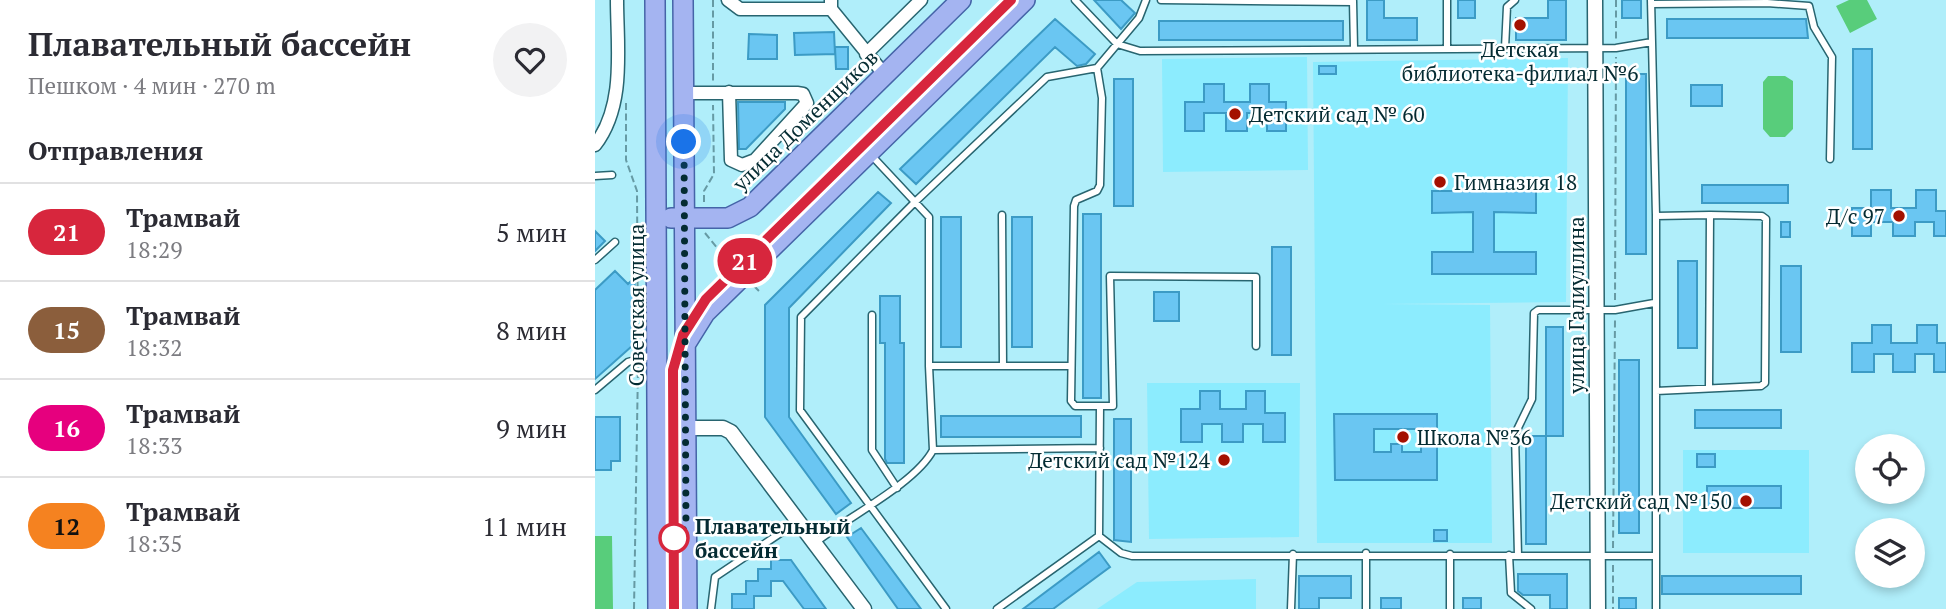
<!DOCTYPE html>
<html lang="ru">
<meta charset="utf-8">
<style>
body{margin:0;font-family:"PT Serif",serif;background:#f2f2f3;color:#2b2b33;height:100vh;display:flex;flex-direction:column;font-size:26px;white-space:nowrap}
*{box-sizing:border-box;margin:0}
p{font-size:23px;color:#7c7c81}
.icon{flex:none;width:38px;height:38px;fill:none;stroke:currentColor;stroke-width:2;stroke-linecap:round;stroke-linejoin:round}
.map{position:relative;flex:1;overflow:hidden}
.drawer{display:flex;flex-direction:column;background:#fff;width:595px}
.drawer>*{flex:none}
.badge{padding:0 14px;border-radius:23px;font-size:24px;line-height:46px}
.controls{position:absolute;left:1260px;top:434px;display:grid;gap:14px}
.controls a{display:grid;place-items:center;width:70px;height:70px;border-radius:50%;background:#fff;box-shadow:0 4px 10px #0003;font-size:35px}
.you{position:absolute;width:35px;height:35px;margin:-18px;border:5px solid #fff;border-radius:50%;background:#1a73e8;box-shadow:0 0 0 10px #1a73e833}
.map>.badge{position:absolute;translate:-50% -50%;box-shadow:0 0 0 4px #fff}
h2{padding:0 28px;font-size:26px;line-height:63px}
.round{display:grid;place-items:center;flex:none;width:74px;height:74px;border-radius:37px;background:#f2f2f3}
.headline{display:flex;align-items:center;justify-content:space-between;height:119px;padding:0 28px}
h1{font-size:33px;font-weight:700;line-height:52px}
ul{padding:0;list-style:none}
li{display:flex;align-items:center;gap:21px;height:98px;padding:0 28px;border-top:2px solid #e1e1e2}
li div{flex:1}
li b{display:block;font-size:26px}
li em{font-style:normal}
li .badge{min-width:77px;font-weight:700;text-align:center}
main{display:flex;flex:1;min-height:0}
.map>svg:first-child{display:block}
</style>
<main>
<section class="drawer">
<div class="headline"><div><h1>Плавательный бассейн</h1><p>Пешком · 4 мин · 270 m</p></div><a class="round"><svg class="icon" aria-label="heart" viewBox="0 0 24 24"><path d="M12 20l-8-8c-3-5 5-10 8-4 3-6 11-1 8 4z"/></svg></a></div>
<h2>Отправления</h2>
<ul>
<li><span class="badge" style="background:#d7263d;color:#fff">21</span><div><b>Трамвай</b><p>18:29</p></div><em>5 мин</em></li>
<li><span class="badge" style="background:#8b5e3c;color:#fff">15</span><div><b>Трамвай</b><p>18:32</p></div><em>8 мин</em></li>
<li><span class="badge" style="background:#e6007e;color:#fff">16</span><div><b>Трамвай</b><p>18:33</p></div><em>9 мин</em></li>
<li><span class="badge" style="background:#f58220;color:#111">12</span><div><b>Трамвай</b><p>18:35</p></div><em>11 мин</em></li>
</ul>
</section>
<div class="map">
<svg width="1351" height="609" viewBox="0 0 1351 609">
<rect width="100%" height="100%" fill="#b0eefa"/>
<!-- built -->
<path fill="#8cecfe" d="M712,57L713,170L568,172L567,59Z
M973,58L971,302L787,304L895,305L897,543H722L718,62Z
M552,383H705L704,537L554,539Z
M1088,450H1214V553H1088Z
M661,579V609H502L542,582Z"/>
<!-- green -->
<path fill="#58cd7b" d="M1254,0H1272L1282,19L1255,33L1241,6Z
M1173,76H1190L1198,81V129L1190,137H1175L1168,129V82Z
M0,536H17L18,609H0Z"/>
<!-- building -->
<path fill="#6ac6f2" stroke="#3c9bc5" stroke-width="2" fill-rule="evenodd" d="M499,0H526L540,13L526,29Z
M772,0H789V18H822V40H772Z
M863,0H880V18H863Z
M953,0H971V40H921V18H953Z
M1027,0H1046V18H1027Z
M460,19L500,54L491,64L482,66L460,47L321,184L305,169Z
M1072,19H1211L1213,38H1072Z
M564,21H748V40H564Z
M239,32L240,54L200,55L199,33Z
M154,34L182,35V59H153Z
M240,47H253V69H241Z
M1258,49H1277V149H1258Z
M724,66H741V74H724Z
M1031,74H1051V254H1031Z
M519,79H538V206H519Z
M609,84H629V102H655V84H674V102H691V131H672V113H652V131H631V113H609V131H590V102H609Z
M1096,85H1127V106H1096Z
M143,102H190V109L151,149H144Z
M1107,185H1193V203H1107Z
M1276,190H1296V208H1321V190H1341V211H1351V236H1339V222H1320V236H1298V222H1276V236H1257V208H1276Z
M837,191H941V213L899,212V252H941V274H837V252H878V212L837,213Z
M283,192L296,203L194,308V417L256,503L241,514L170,417V305Z
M488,214H506V398H488Z
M346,217H366V347H346Z
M417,217H437V347H417Z
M1186,222H1195V237H1186Z
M0,231L10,241L0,251Z
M677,247H696V355H677Z
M1083,261H1102V348H1083Z
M1186,266H1206V352H1186Z
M20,271L33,284L40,277L37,346L0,379V290Z
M559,292H584V321H559Z
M285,296H305V343H309V463H292L290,459V343H285Z
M1277,325H1296V343H1322V325H1342V343H1351V372H1339V354H1320V372H1298V354H1279V372H1257V343H1277Z
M951,327H968V436H951Z
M1024,360H1044V533H1024Z
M605,391H625V409H651V391H670V413H690V442H668V424H648V442H627V424H607V442H586V409H605Z
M1100,410H1186V428H1100Z
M739,414H842V480H740ZM779,429H826V452H807V444H796V452H779Z
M346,416H486V437H346Z
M0,417H25V461H16V470H0Z
M519,419H536V542L519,540Z
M931,436H951V544H931Z
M1102,454H1120V467H1102Z
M1112,486H1186V508H1112Z
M266,528L326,609H303L252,537Z
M839,530H852V541H839Z
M504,552L515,567L458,609H428Z
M176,560H196L231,609H209L188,581H176V596H159V609H137V594H151V581H163V569H176Z
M923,574H972V609H955V595H928L923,591Z
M704,576H756V598H724V609H704Z
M1067,576H1206V594H1067Z
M786,598H806V609H786Z
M868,598H886V609H868Z
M1024,598H1041V609H1024Z"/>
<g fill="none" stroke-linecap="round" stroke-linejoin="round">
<!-- service casing -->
<g stroke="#286570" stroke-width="9">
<path id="service" d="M480,0L522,44L545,51L1021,48L1057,42L1056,0
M566,0L758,2
M852,0V48
M758,1L759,48
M1056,4L1172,3L1214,6L1219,27L1237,57L1235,159
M1057,42L1061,216L1115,215L1114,388
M910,48L912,7L920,0
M502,68L507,98L505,185L502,191L481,200L479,206L476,401L480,406H505
M277,156L334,217V366L338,450
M0,176L17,175
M0,260L20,242
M277,315V450L302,488
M661,346V277L515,276L518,406H505L504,536L526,553L537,556H1061
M334,366H408L407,215
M408,366H476
M0,390L33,362L58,355
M1061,391L1166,386L1170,383L1171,219L1167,216L1115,215
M221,542C253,517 321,483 338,450L505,448
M771,553V609
M914,555L916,593L936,609
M923,555L920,434L937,399L939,313L943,310H1020L1059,303
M116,609L120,577L202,522
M351,609L205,410L206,317L321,201L452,77L502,68L544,18L551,0
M402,609L504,536
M696,609L698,554
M855,609V554
M1061,609V216"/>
</g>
<!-- minor casing -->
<g stroke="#286570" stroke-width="15">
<path id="minor" d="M133,0L145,9H236
M236,0V9L289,74
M271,54L326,0
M89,93H202L208,94L212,103L160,160L147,165L136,160L134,92
M0,145C31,105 22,47 22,0"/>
</g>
<!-- tertiary casing -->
<g stroke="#286570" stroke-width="17">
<path id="tertiary" d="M1000,0L1003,609
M89,428H128L136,432L269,609"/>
</g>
<!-- primary casing -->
<g stroke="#4564a8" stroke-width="22">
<path id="primary" d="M60,0L63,609
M88,0L92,609
M76,218H133L155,207L366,0
M90,345L110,313L430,0"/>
</g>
<!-- path -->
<path stroke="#669aa4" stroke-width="2" stroke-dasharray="7 3.5" stroke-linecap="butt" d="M118,0V82
M1021,0V41
M31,103V160L42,191L43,351
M109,202V191L119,174L118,105
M110,233L137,266
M159,286L166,293
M1020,300L1021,57
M1018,548L1020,320
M1018,565V609
M39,609L43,367"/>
<!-- service -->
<use href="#service" stroke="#fff" stroke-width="6"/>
<!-- minor -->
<use href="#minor" stroke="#fff" stroke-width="12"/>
<!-- tertiary -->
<use href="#tertiary" stroke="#fff" stroke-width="14"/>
<!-- primary -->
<use href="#primary" stroke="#a4b4f1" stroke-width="19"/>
<!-- tram -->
<path stroke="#265159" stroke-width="2" d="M79,609L78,370L88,335L111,299L416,0"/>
</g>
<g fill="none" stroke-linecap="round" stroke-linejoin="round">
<!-- line casing -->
<g stroke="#fff" stroke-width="16">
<path id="line" d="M79,609L78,370L88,335L111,299L416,0"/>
</g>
<!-- line -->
<use href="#line" stroke="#d7263d" stroke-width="10"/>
<!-- walk -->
<path stroke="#042b32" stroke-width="7" stroke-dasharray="0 12.6" d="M79,538L91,527L89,142"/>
</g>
<!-- markers -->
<g fill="#a41100" stroke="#fff" stroke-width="2.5">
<circle cx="925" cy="25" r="7"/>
<circle cx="640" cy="114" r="7"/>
<circle cx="845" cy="182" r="7"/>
<circle cx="1304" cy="216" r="7"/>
<circle cx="808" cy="437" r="7"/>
<circle cx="629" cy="460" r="7"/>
<circle cx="1151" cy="501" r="7"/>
</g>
<circle fill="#fff" stroke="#d7263d" stroke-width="3.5" cx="79" cy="538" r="14"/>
<g text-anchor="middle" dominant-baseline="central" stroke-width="5" stroke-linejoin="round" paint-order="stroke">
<!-- poi labels -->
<g font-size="21" fill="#042b32" stroke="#fff" text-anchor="start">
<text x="925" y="49" text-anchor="middle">Детская<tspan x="925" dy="24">библиотека-филиал №6</tspan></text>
<text x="654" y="114">Детский сад № 60</text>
<text x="859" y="182">Гимназия 18</text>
<text x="1290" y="216" text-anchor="end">Д/с 97</text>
<text x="822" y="437">Школа №36</text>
<text x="615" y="460" text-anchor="end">Детский сад №124</text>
<text x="1137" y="501" text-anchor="end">Детский сад №150</text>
</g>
<!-- street labels -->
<g font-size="21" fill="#042b32" stroke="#fff">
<text transform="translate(210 120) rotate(-44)">улица Доменщиков</text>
<text transform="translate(41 305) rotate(-90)">Советская улица</text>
<text transform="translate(981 305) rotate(-90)">улица Галиуллина</text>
</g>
<!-- stop labels -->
<g font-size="21" font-weight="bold" fill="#042b32" stroke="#fff" text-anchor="start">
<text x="100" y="526">Плавательный<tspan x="100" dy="24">бассейн</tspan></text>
</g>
</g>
</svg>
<div class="controls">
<a><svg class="icon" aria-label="locate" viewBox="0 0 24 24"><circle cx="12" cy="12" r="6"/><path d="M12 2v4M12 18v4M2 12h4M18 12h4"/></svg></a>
<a><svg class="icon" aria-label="layers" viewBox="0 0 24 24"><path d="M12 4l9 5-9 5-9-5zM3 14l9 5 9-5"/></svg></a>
</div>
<div class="you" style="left:89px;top:142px"></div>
<b class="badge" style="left:150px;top:261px;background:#d7263d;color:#fff">21</b>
</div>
</main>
